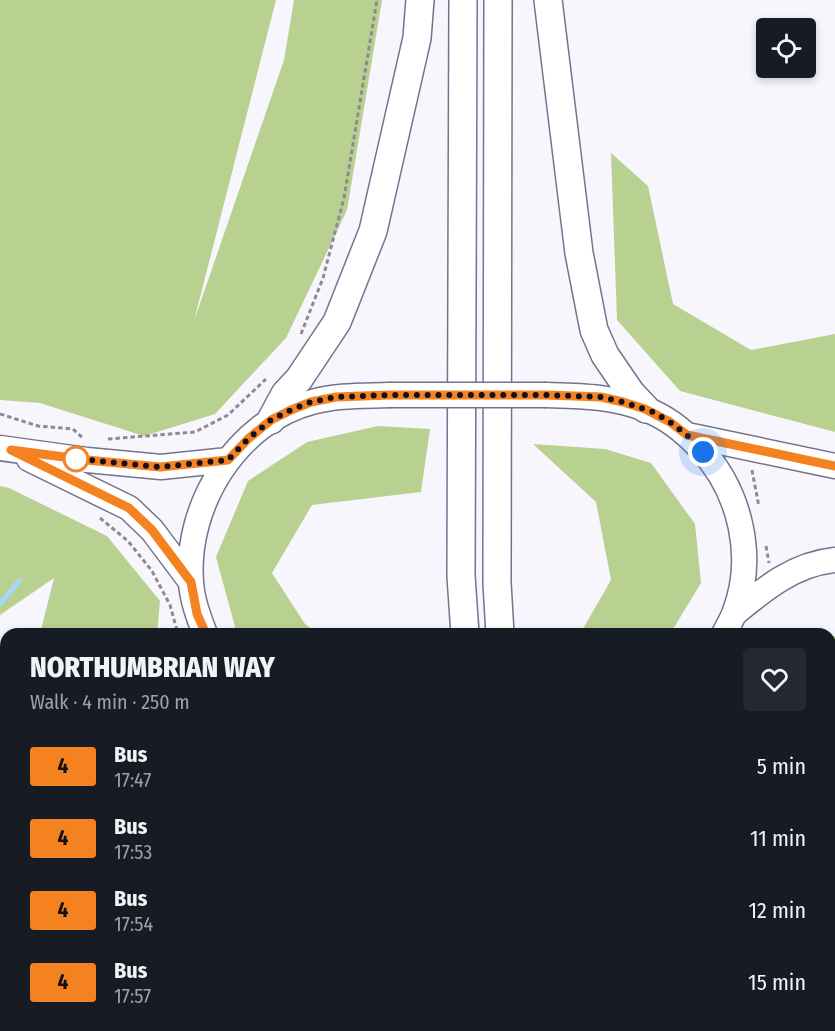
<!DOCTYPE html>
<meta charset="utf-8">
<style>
body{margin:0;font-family:"Fira Sans Condensed",sans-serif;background:#242831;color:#f1f3f6;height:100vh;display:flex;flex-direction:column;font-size:22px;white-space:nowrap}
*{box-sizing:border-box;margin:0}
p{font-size:20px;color:#9ea1a6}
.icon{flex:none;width:33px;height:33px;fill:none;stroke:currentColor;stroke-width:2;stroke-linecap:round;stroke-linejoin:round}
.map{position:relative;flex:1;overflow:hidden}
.panel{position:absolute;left:0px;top:628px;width:836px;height:404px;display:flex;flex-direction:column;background:#171b24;border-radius:18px 18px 0 0;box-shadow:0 3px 9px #0003}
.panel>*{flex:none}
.badge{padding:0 12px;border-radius:4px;font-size:21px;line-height:39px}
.fabs{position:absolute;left:756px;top:18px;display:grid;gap:12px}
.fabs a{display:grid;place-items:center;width:60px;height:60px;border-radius:6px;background:#171b24;box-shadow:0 3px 9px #0003;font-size:30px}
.you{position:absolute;width:30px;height:30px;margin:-15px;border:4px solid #fff;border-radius:50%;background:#1a73e8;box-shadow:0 0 0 9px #1a73e833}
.map>.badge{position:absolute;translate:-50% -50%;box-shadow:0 0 0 3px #fff}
.round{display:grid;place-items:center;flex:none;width:63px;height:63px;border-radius:6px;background:#242831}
.overview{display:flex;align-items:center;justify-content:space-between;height:102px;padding:0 30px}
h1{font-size:28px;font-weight:800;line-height:45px}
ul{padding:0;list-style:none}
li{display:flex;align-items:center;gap:18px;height:72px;padding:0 30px}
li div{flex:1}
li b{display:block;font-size:22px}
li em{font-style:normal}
li .badge{min-width:66px;font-weight:700;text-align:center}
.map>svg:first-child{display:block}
</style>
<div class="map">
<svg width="835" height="1031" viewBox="0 0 835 1031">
<rect width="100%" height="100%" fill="#f7f6fd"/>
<!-- green -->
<path fill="#b8d190" d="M0,0H276L194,321L284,60L294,0H382L347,210L286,338L215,414L144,436L40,403L0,400Z
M611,153L648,186L673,304L751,350L835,334V432L680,391L617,320Z
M378,426L430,429L421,492L312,505L272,573L305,624L318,634H237L216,557L248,481L307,442Z
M533,444L605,449L651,463L695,524L701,583L670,634H580L611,580L596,502Z
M0,486L9,488L107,536L160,601L157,634H40L54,578L0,615Z
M835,636V1031H649V1026H830V637Z
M6,764V930L0,907V787Z"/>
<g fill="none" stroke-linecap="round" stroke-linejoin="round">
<!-- stream -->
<path stroke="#a5d7fe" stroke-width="5" d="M0,604L19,581"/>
<!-- tertiary casing -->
<g stroke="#75728f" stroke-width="21">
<path id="tertiary" d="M150,1026L155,1031"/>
</g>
<!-- primary casing -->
<g stroke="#75728f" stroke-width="27">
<path id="primary" d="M546,395C581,396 612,396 645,409C667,417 685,432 700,448C741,492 756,558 734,614C731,621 727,628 724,634
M687,435L835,466
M0,448L87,460L161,467L228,460
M29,459L129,508L152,530L191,582
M734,614C764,589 794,564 835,560
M205,634C199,618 192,600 191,582C185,506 236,422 312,402C337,395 363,396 389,395"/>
</g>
<!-- motorway casing -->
<g stroke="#75728f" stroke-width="30">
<path id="motorway" d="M463,0L461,576L465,634
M498,0L497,583L500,634
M548,0L579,253L594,330L605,355L631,393L646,409
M271,420L285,394L299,379L337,322L373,231L417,38L420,0
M428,1026L429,1031
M500,1026L501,1031
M534,1026L535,1031
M605,1026V1031"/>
</g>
<!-- path -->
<path stroke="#8c8b93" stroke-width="3" stroke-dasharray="4.5 3" stroke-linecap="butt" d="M301,334L323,278L344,198L377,0
M0,414L38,426L73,429L83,438
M108,439L195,432L228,415L266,379
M752,470L759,507
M100,518L128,541L152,571L170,605L178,634
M766,546L769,563"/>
<!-- tertiary -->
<use href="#tertiary" stroke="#fff" stroke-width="18"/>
<!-- primary -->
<use href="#primary" stroke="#fff" stroke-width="24"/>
<!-- motorway -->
<use href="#motorway" stroke="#fff" stroke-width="27"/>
<!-- primary-bridge casing -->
<g stroke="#75728f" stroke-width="27" stroke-linecap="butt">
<path id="primary-bridge" d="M389,395H546"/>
</g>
<!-- primary-bridge -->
<use href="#primary-bridge" stroke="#fff" stroke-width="24"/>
</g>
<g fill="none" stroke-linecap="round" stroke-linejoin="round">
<!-- line casing -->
<g stroke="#fff" stroke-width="14">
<path id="line" d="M206,634L197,614L191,582L152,530L129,508L11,450L87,460L160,467L228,460L248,439L271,420L291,410L311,402L336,397L389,395H546L601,397L623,402L645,409L670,422L687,435L835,466"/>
</g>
<!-- line -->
<use href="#line" stroke="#f58220" stroke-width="9"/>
<!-- walk -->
<path stroke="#12111c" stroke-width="6" stroke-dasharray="0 10.8" d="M76,459L68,458L160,467L228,460L248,439L271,420L291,410L311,402L336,397L389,395H546L601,397L623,402L653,412L670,422L687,435L703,452"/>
</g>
<!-- markers -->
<circle fill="#fff" stroke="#f58220" stroke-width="3" cx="76" cy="459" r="12"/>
</svg>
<div class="fabs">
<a><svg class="icon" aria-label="locate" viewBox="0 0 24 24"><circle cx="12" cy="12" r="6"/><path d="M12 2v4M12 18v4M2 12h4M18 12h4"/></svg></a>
</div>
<div class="you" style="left:703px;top:452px"></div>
<section class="panel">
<div class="overview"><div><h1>NORTHUMBRIAN WAY</h1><p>Walk · 4 min · 250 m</p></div><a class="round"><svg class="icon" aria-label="heart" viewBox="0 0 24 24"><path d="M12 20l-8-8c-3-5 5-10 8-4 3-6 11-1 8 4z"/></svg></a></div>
<ul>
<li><span class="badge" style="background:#f58220;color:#111">4</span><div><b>Bus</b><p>17:47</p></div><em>5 min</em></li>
<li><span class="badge" style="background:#f58220;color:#111">4</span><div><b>Bus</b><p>17:53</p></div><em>11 min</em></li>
<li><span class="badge" style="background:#f58220;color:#111">4</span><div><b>Bus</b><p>17:54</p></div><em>12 min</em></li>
<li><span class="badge" style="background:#f58220;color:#111">4</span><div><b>Bus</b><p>17:57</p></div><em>15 min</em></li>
</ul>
</section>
</div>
